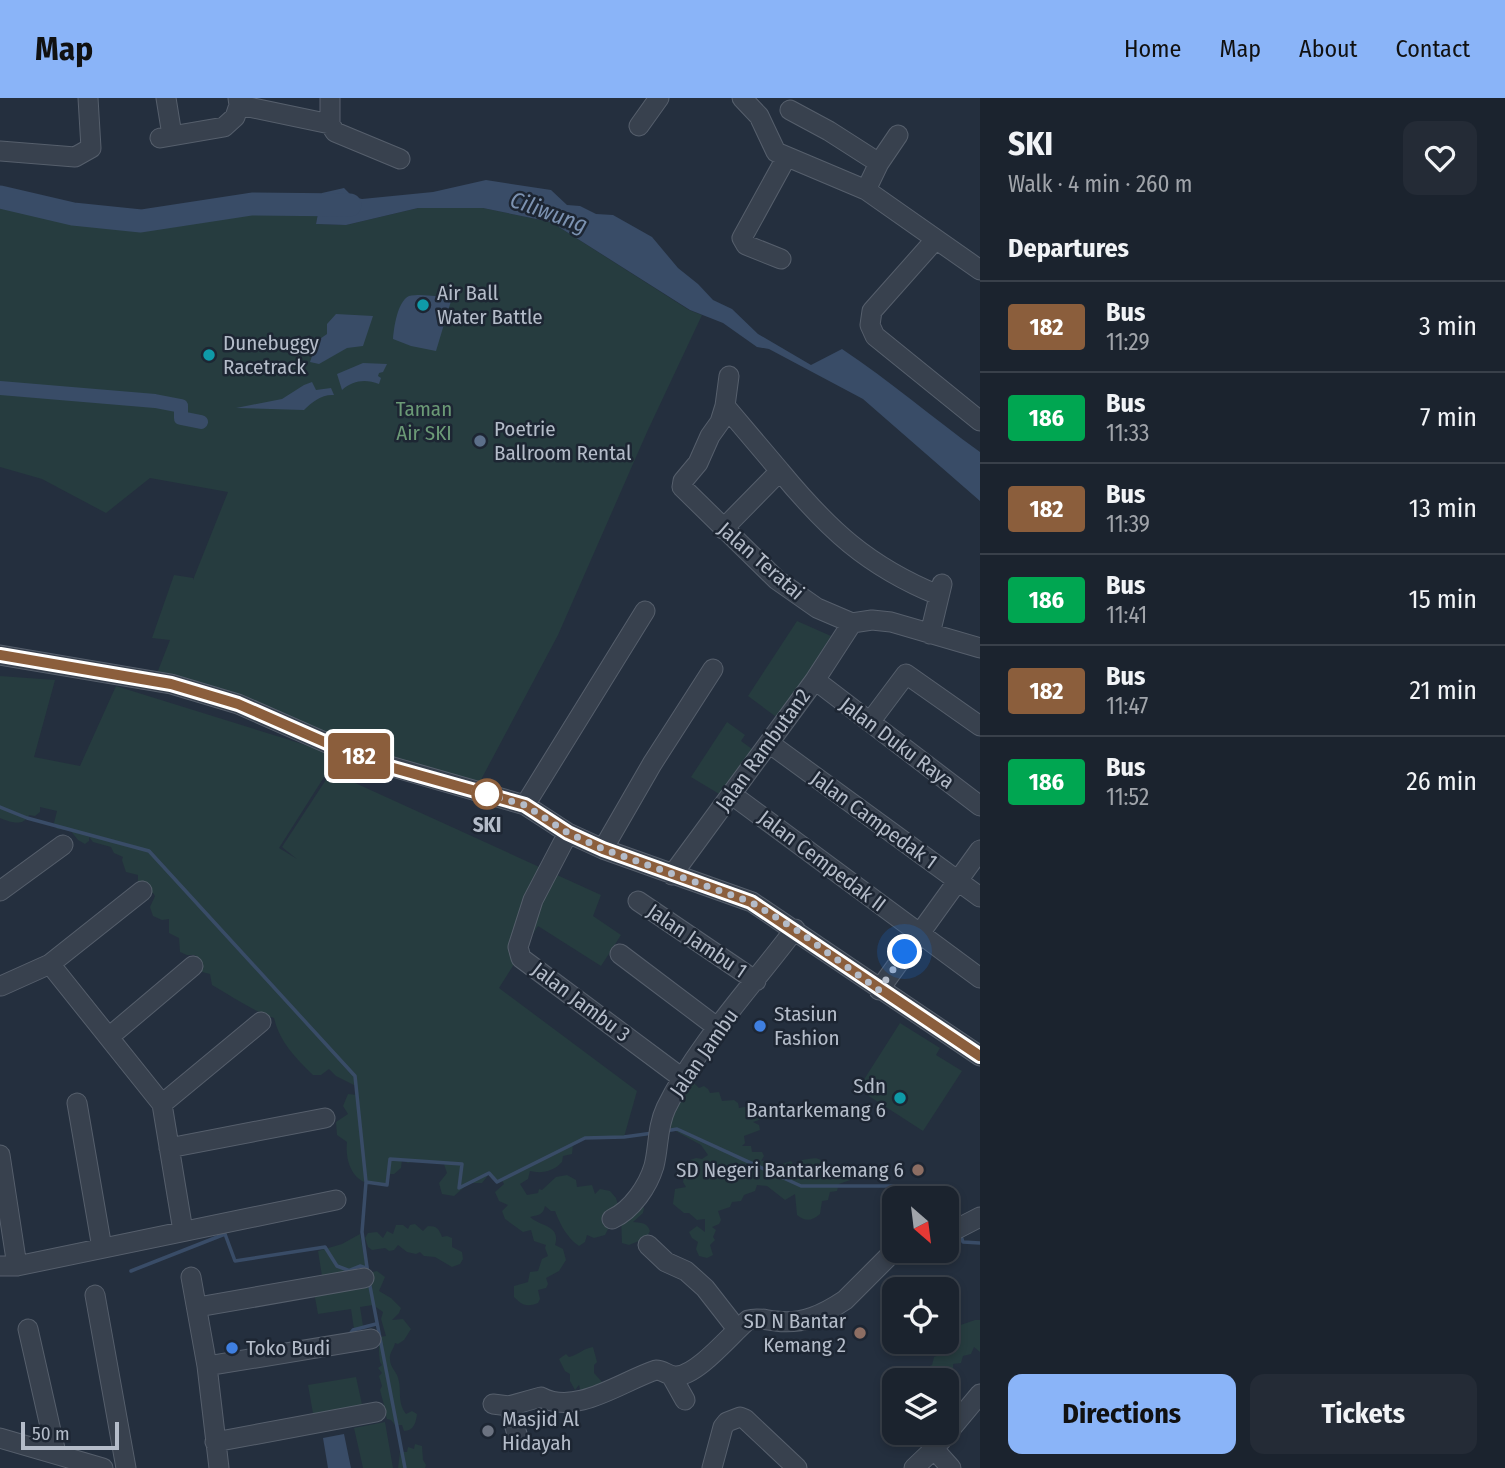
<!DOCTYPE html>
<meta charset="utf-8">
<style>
body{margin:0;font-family:"Fira Sans Condensed",sans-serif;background:#242b36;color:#f1f3f6;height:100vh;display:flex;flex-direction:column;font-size:26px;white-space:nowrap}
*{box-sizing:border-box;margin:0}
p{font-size:23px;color:#a0a4aa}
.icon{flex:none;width:38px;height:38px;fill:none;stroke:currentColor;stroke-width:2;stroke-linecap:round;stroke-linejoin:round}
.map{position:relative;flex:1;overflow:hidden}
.drawer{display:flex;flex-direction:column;background:#1b232e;width:525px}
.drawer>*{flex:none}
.badge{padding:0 14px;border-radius:5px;font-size:24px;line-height:46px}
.needle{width:46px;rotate:152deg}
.controls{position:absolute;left:882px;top:1088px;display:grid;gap:14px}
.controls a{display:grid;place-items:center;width:77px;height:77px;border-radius:14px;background:#1b232e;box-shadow:0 4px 10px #0003,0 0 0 2px #39404a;font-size:35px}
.scale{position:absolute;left:21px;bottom:18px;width:98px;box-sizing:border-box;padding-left:7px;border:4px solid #b4bcc9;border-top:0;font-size:19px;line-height:24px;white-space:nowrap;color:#b4bcc9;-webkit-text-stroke:5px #1d2633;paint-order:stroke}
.you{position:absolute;width:35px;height:35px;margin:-18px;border:5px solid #fff;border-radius:50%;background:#1a73e8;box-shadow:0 0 0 10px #1a73e833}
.map>.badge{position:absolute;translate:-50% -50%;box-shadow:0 0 0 4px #fff}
h2{padding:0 28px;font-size:26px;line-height:63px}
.round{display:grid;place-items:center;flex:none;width:74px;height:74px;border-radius:14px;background:#242b36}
.head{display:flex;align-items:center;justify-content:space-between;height:119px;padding:0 28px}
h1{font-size:33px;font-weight:700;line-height:52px}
.button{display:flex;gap:14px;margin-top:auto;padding:14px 28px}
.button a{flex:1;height:80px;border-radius:14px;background:#8ab4f8;color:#111;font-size:28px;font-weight:700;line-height:80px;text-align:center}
.button a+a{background:#242b36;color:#f1f3f6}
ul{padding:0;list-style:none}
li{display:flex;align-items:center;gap:21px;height:91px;padding:0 28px;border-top:2px solid #39404a}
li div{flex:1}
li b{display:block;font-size:26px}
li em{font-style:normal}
li .badge{min-width:77px;font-weight:700;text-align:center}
header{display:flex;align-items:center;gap:42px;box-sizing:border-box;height:98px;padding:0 35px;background:#8ab4f8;color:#111}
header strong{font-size:33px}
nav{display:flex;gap:38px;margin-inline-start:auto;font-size:24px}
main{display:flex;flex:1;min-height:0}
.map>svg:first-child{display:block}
</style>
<header>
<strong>Map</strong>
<nav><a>Home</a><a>Map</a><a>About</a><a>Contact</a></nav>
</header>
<main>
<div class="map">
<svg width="980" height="1370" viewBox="0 0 980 1370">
<rect width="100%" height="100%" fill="#242f3e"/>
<!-- green -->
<path fill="#263c3f" d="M0,99L138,124L256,106L320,107L316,126L346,127L418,110H483L551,124L689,212L702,217L647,334L558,537L475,693L154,583L170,542L152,540L174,477L193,480V482L228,394L150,380L106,415L42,381L0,369Z
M797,523L831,538L779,621L748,598Z
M0,578L55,582L34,659L80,668L116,588L338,657L279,750L297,761L282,749L331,674L601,797L593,818L621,837L601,868L538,828L499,890L637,993L624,1039L585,1040L573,1046L572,1056L563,1058L562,1064C554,1073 542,1076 530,1073L528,1081L520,1086L527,1097L538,1095L539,1091L542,1092L556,1079L567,1077L576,1082L577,1089L592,1087L595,1096L600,1091L610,1093L616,1100L618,1107L629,1100L638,1101L644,1110L643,1115L633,1124C641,1125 647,1124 650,1133L646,1140L629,1147L622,1145L621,1120L611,1125L605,1137L594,1140L587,1137L585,1144L579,1148C567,1140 560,1126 555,1113H551L545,1108C543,1118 537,1117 530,1119C541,1129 561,1127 555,1147L563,1151L566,1162L559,1173L546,1180L548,1186L546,1190L538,1192L540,1201L538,1205C527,1209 523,1208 514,1199V1188L528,1184L530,1174L538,1173L542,1161L548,1158L545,1150L546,1147L534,1143L531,1132L523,1134L505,1121L502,1113L508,1107L499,1103L495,1094L504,1086L502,1082L497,1084L489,1076L482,1085H469L454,1098L442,1096L439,1085L447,1075L444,1066L446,1064L416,1062L408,1065L402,1062L401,1070L394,1076H389L387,1087C382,1086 375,1087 370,1086C351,1082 345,1061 347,1044L337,1037L336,1024L348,1016L343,1008L348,996L357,997L356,988L336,978L329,971L321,977H313C296,960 280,945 274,920C253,913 233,899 212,887L210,876L202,874L199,861L195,857H187L180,854L179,840L169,835V821L162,822L153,818L150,809L155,798L153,795L146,796L138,786V777L126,774L122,762L123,759L114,755L111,749L93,744L89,739V743L85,746L78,742L70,732L57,731L54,725L57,713L40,709V714L35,718L29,717C24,729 9,724 0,720Z
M727,624L745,637L741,643L752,651L721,697L691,679Z
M900,925L940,950L936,957L962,973L923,1033L858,991Z
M694,985L699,990L704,988L708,991L710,995L719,994L722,1003L734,1002L738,1005L739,1010L755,1007L765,1011V1020L753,1024L759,1027L760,1032L744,1038L745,1045L742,1048H751L752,1054H762L764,1058L761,1063H773L779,1067L791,1063L797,1070L802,1062C811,1061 819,1057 824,1066H835L839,1074L846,1071L855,1076L853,1081L839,1086L837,1093L830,1094L828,1102L822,1103L820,1116C812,1123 805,1124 797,1117L795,1096L785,1102L767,1088L757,1087L755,1093L744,1097L741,1103L732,1104L730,1109L718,1113L721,1122L719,1126L712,1129L716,1132L713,1139L715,1142L710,1147L713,1157L707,1160L699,1158L696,1151L698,1144L692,1140L689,1134L697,1128L705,1134V1121L697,1122L689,1115H684L673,1106L675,1091L686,1089L683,1084L684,1079L696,1075L690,1068V1062L696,1060L702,1061L708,1057L701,1047L661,1025L688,986Z
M415,1126L423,1133L428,1128C437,1128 439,1131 442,1139L447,1138L452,1140V1149L462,1154L463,1161L460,1166L452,1169L435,1159L424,1158L420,1154L416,1156L407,1154L398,1147L394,1152L389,1153L385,1150L372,1152L368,1149L365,1140L368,1135L377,1134L383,1140L387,1133L393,1136L396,1127H403L408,1131L410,1127Z
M360,1136L366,1170L360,1168L348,1175L322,1178L318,1153L342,1146Z
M377,1173L385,1179L379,1193L391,1200L401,1210L399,1215L392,1222L403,1221L411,1231L404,1242L398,1246L395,1245C394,1251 389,1255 390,1261C390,1268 394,1271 397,1277C403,1292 396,1302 406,1316L412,1313L417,1316C416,1324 414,1333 404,1333L402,1327H395L391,1322L387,1321L385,1315L371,1317L374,1310L384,1307L380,1292L382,1288L379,1278L382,1275L378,1270L382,1267L380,1264C379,1256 378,1247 380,1239L386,1238L381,1221L383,1214L373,1207L360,1209L363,1228L354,1231L351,1211L318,1216L314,1194L369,1184L371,1189L368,1175Z
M975,1222H980V1254L974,1249L971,1256L963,1258L961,1265L953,1266V1273L947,1274L946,1283H917L922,1278L921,1272L932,1267L934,1259L941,1256V1247L955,1238L952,1230Z
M593,1249L597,1264L594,1267V1275L602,1284L601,1291L581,1295L579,1287L575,1292L570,1283V1276L565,1273L559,1261L566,1256L569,1259C578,1257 584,1250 593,1249Z
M356,1279L363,1311L314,1321L308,1287Z
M385,1324L393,1370H363L354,1330Z
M415,1346L422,1348L423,1362L426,1367L425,1370H398L400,1354H407L408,1349L414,1351Z"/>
<!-- water -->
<path fill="#394c67" d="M486,82L551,92L567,107L580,108L596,116L613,117L652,139L678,170L698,186L713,202L732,211L758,236L811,267L842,251C890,283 933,320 980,354V403L863,301L769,251L757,249L723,225L690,212L551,124L483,110H418L346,127L316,126L322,95L344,90L353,99L362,101L433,94Z
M421,197L435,198L451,203L436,253L411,248L393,241C394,230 397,204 409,198C412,197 417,197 421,197Z
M336,216L373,218L363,248L347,250L319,266L310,264L317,243L327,236V226Z
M363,265L387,266L383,274L379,275L378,278L381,280L379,286C366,281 353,282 342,292L337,276Z
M312,284L316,292L331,290L334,297C322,296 312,304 304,312L236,310L282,301L304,287Z
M344,1336L351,1370H328L323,1340Z"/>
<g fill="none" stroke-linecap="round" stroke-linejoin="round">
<!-- stream -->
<path stroke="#394c67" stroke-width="3.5" d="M0,709L27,720L149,753L355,978L366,1084L362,1134L368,1176
M665,1033L677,1031L801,1088H903L920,1101
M366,1084L387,1087L390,1061L462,1066L459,1090L489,1075L497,1084L585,1040L624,1039L653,1035
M961,1138L963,1144L980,1145
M350,1172L360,1168L366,1170
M131,1173L225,1136L235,1163L325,1149L337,1168L350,1173
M369,1183L405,1370
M349,1237L353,1232L376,1226"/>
<!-- canal -->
<path stroke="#394c67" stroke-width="14" d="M0,290L155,303L181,308V320L201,324"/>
<!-- river -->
<path stroke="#394c67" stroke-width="23" d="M0,99L73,116L141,123L252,106L350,107"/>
<!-- minor casing -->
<g stroke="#565f6c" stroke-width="21">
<path id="minor" d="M166,0L172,37
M238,0L239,7L330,26L335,34L400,61
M330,0V26
M742,0L759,18L776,54L866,92L980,172
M790,12L829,33L879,65
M639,28L659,0
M160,40L224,29L235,19L239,7
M0,53L75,59L91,50L88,0
M866,92L879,65L898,37
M935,142L872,213L870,227L875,238L980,323
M781,161L746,147L742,140L786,60
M725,308L720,324L710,338L698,365L683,383L682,389L777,482L817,510L852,525L872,522L891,524L980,550
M780,373C828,431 867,468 938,497
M723,431L780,373L725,308L729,278
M930,536L942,486
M0,557L171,586L238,606L336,649L379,665L525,707L568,735L603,751L752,804L980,958
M815,582L980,708
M870,624L906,576L980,628
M769,645L980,799
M731,696L980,880
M525,707L645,513
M568,735L533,802L518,849L521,860L682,980
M603,751L652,666L713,571
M672,777L815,582L852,525
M0,793L63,747
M638,803L756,883
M620,856L718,930
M50,866L142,793
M1,888L50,866L162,1006L183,1133
M879,892L980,752
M109,939L193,868
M77,1005L102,1150
M162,1006L261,924
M169,1050L325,1020
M0,1057L17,1168
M612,1121C632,1112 648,1088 654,1068C659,1048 657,1029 666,1010C696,948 753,887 795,831
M947,1136L980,1119
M648,1147L666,1164L686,1173L705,1190L737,1231
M0,1168H17L336,1102
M191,1179L207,1268L219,1370
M95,1197L126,1370
M198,1209L364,1180
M28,1231L56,1355
M207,1268L371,1241
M671,1277L685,1302
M493,1306L509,1308L541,1299C576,1318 622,1283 656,1272C664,1272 669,1279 677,1278C699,1276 731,1236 748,1222C758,1219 765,1222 776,1223C802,1227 824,1216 845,1202L894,1153
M509,1308L519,1343
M0,1340L103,1370
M215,1344L376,1314
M934,1351L951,1370
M712,1370L723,1329L727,1324L740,1319L745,1321L797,1370
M914,1370L934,1351L980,1296"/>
</g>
<!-- minor -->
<use href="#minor" stroke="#38414e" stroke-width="19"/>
</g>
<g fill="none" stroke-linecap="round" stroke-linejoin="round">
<!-- line casing -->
<g stroke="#fff" stroke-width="16">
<path id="line" d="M0,557L171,586L238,606L336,649L379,666L525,707L568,735L603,751L751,804L980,958"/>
</g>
<!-- line -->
<use href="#line" stroke="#8b5e3c" stroke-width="10"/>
<!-- walk -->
<path stroke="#b4bcc9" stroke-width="7" stroke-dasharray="0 12.6" d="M487,696L475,693L525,707L568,735L603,751L751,804L795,831L879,892L905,854"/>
</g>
<!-- markers -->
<g fill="#0f9aa8" stroke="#1d2633" stroke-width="2.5">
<circle cx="423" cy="207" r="7"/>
<circle cx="209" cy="257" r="7"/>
<circle cx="900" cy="1000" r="7"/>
</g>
<circle fill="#5c6f8a" stroke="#1d2633" stroke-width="2.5" cx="480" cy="343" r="7"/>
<circle fill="#fff" stroke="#8b5e3c" stroke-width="3.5" cx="487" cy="696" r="14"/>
<g fill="#3f7fe0" stroke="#1d2633" stroke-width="2.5">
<circle cx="760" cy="928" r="7"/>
<circle cx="232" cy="1250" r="7"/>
</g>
<g fill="#8d6e63" stroke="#1d2633" stroke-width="2.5">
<circle cx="918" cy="1072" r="7"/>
<circle cx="860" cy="1235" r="7"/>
</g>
<circle fill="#6b7280" stroke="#1d2633" stroke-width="2.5" cx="488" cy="1333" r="7"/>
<g text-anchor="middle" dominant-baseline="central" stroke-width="5" stroke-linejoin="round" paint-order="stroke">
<!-- poi labels -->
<g font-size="21" fill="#b4bcc9" stroke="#1d2633" text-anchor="start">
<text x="437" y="195">Air Ball<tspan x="437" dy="24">Water Battle</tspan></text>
<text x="223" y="245">Dunebuggy<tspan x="223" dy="24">Racetrack</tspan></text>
<text x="494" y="331">Poetrie<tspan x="494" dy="24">Ballroom Rental</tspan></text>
<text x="774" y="916">Stasiun<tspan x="774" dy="24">Fashion</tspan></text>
<text x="886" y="988" text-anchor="end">Sdn<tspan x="886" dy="24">Bantarkemang 6</tspan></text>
<text x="904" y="1072" text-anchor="end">SD Negeri Bantarkemang 6</text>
<text x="846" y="1223" text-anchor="end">SD N Bantar<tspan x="846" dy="24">Kemang 2</tspan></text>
<text x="246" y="1250">Toko Budi</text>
<text x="502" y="1321">Masjid Al<tspan x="502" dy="24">Hidayah</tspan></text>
</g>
<!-- park labels -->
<g font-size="21" fill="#6b9a76" stroke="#1d2633">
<text x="424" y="311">Taman<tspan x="424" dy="24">Air SKI</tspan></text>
</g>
<!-- street labels -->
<g font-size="21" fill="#b4bcc9" stroke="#1d2633">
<text transform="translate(761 463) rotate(41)">Jalan Teratai</text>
<text transform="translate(897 645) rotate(37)">Jalan Duku Raya</text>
<text transform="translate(763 652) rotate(-54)">Jalan Rambutan2</text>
<text transform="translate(874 722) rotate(36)">Jalan Campedak 1</text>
<text transform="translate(822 763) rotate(37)">Jalan Cempedak II</text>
<text transform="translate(697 843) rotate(34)">Jalan Jambu 1</text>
<text transform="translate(581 904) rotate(37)">Jalan Jambu 3</text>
<text transform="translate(704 955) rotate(-55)">Jalan Jambu</text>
</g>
<!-- stop labels -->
<g font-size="21" font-weight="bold" fill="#b4bcc9" stroke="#1d2633">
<text x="487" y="727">SKI</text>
</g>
<!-- water labels -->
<g font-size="23" font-style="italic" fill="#7c92b1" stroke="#1d2633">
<text transform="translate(549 114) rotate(20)">Ciliwung</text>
</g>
</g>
</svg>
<div class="controls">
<a><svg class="needle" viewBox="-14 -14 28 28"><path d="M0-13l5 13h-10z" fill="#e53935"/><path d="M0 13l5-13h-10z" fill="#a0a4aa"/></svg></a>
<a><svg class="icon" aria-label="locate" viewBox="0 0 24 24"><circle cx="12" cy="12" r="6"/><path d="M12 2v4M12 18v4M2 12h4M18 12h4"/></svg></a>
<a><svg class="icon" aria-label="layers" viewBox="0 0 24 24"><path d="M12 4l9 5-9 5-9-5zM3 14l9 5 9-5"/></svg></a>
</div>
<div class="scale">50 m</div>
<div class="you" style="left:905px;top:854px"></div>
<b class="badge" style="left:359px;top:658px;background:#8b5e3c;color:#fff">182</b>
</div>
<section class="drawer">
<div class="head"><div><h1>SKI</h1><p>Walk · 4 min · 260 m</p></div><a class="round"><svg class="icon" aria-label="heart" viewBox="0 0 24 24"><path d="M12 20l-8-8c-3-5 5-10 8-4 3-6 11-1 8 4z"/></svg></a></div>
<h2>Departures</h2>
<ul>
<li><span class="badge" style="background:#8b5e3c;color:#fff">182</span><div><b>Bus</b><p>11:29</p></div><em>3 min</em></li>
<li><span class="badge" style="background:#00a651;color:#fff">186</span><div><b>Bus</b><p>11:33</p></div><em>7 min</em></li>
<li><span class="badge" style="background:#8b5e3c;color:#fff">182</span><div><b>Bus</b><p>11:39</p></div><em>13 min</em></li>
<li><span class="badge" style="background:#00a651;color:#fff">186</span><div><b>Bus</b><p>11:41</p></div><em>15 min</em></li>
<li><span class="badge" style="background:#8b5e3c;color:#fff">182</span><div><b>Bus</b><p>11:47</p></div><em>21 min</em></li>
<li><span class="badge" style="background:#00a651;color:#fff">186</span><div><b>Bus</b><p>11:52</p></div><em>26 min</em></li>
</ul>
<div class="button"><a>Directions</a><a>Tickets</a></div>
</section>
</main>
